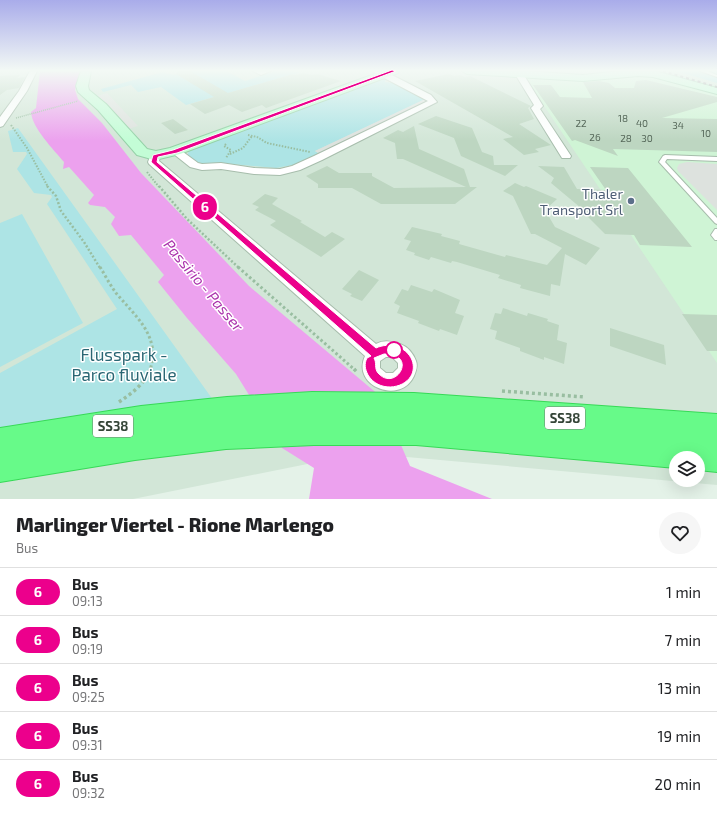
<!DOCTYPE html>
<html lang="it">
<style>
body{margin:0;font-family:"Exo 2",sans-serif;background:#f6f6f6;color:#202124;height:100vh;display:flex;flex-direction:column;font-size:15px;white-space:nowrap}
*{box-sizing:border-box;margin:0}
p{font-size:13px;color:#757577}
.icon{flex:none;width:22px;height:22px;fill:none;stroke:currentColor;stroke-width:2;stroke-linecap:round;stroke-linejoin:round}
.map{position:relative;height:499px;overflow:hidden}
.panel{display:flex;flex-direction:column;background:#fff;flex:1}
.panel>*{flex:none}
.badge{padding:0 8px;border-radius:13px;font-size:14px;line-height:26px}
.controls{position:absolute;left:669px;top:451px;display:grid;gap:8px}
.controls a{display:grid;place-items:center;width:36px;height:36px;border-radius:50%;background:#fff;box-shadow:0 4px 16px #0002;font-size:20px}
.map>.badge{position:absolute;translate:-50% -50%;box-shadow:0 0 0 2px #fff}
.round{display:grid;place-items:center;flex:none;width:42px;height:42px;border-radius:21px;background:#f6f6f6}
.overview{display:flex;align-items:center;justify-content:space-between;height:68px;padding:0 16px}
h1{font-size:19px;font-weight:800;line-height:30px}
ul{padding:0;list-style:none}
li{display:flex;align-items:center;gap:12px;height:48px;padding:0 16px;border-top:1px solid #e0e0e0}
li div{flex:1}
li b{display:block;font-size:15px}
li em{font-style:normal}
li .badge{min-width:44px;font-weight:700;text-align:center}
.map>svg:first-child{display:block}
</style>
<div class="map">
<svg width="717" height="499" viewBox="0 0 717 499">
<rect width="100%" height="100%" fill="#e4f2e8"/>
<!-- residential -->
<path fill="#d2e6d7" fill-rule="evenodd" d="M0,71H717V485L362,453L133,499H0ZM676,458H698V480H676Z"/>
<!-- commercial -->
<path fill="#cff4d5" d="M647,75L717,93V363L524,76Z"/>
<!-- green -->
<path fill="#ade4e5" d="M193,71H226L245,81L276,71L301,72L186,105L161,87L138,92L131,85L103,92L101,89L163,72C174,76 182,75 193,71Z
M676,71H717V83Z
M381,79H386L385,82L393,83L426,99L315,151L320,154L298,164L276,168L221,163L204,164L194,161L188,156V153L191,148Z
M18,128L216,404L0,434V373L117,309L47,204L52,197L51,195L34,193L17,169L27,154L26,152H13L8,131Z
M22,214L83,323L0,367V223Z"/>
<!-- parking -->
<path fill="#dde2de" d="M107,93L138,126L125,130L97,96Z
M425,99L429,101L320,154L315,151Z
M687,162L717,164V210L678,171L677,168L679,164Z"/>
<!-- water -->
<path fill="#eca1ee" d="M40,71H81L75,90L78,99L102,123L141,173L249,286L380,396L410,466L492,499H309L314,468L282,448L236,374L187,318L158,282L164,275L131,235L119,236L111,224L115,217L105,207L90,205L88,203L94,195L69,167L63,169L64,162C54,150 32,128 31,112L36,108Z"/>
<!-- building -->
<path fill="#bdd6c1" d="M178,71H190L228,93L293,74L295,75L303,73L312,75L317,74L341,81L266,108L262,105L242,112L229,105L205,114L190,104L214,97L176,74Z
M449,74L454,76L460,75L465,77L470,76L531,106L528,108L534,119L519,124L551,145L535,149L539,152L524,155L503,139L513,137L415,81Z
M20,75L17,78L25,77L19,88L7,90L0,95V76Z
M646,80L717,97V102L662,118L717,119V152L613,149L618,156L575,140L572,141L533,85H551L560,97L592,98L583,82L599,81L609,83L615,88H634L636,81Z
M436,116L472,128L482,152L493,156L494,165H518L505,176L461,156L454,138L418,124Z
M173,119L188,130L175,134L161,123Z
M414,126L419,149L464,169L470,187H477L455,204H381L352,188H318V184L306,176L327,166L339,173H372V176L394,188L466,187L403,159H397L395,143L383,138L398,130L403,132Z
M538,166L564,167L577,189L606,190L590,167L628,168L692,247L640,245L634,235L605,234L586,215L587,213L551,183L554,178Z
M515,183L524,187L526,186L557,199L545,210L555,227L600,248L586,265L565,254L560,286L551,284L550,296L520,288L521,285L498,278L500,275L457,262L452,261L451,263L431,257L429,260L414,255L415,253L406,250L411,241L404,239L412,227L442,234L441,236L460,241L459,244L505,257L506,255L547,265L562,248L535,234H531L513,196L503,191Z
M265,194L278,198L272,204L302,221L300,222L325,237L332,232L345,239L321,257L270,225L276,221L255,210L259,207L252,204Z
M359,270L379,280L362,301L350,296L352,294L342,289Z
M411,285L432,292L434,289L460,300L455,313L464,316L457,335L440,329L439,331L418,323L419,321L397,313L400,306L394,303L402,289L408,291Z
M503,308L527,316L528,313L548,319L547,321L559,325L557,340L567,343L564,364L544,357V360L520,351V348L495,339L497,331L490,329L495,313L501,314Z
M682,314L717,315V351H707Z
M610,328L664,345L666,365L610,346Z"/>
<g fill="none" stroke-linecap="round" stroke-linejoin="round">
<!-- lane casing -->
<g stroke="#a7bdac" stroke-width="2">
<path id="lane" d="M700,71H707L717,75V77Z
M665,155L717,157V161L667,159L665,162L717,218V224L715,223L660,163L659,162L663,156Z
M715,229H717V240H715L711,235Z"/>
</g>
<!-- street casing -->
<g stroke="#a7bdac" stroke-width="2">
<path id="street" d="M30,71H37L27,91L3,126L0,127V117L19,91Z
M253,71H271L261,75Z
M371,71L386,72L431,95L437,102L322,160L300,170L280,175L254,174L221,169L202,170L190,167L170,151L171,149H179L198,163L202,164L221,163L254,168L280,169L292,166L314,156L428,101Z
M516,72H522L543,106L540,109L571,156L570,158H562L531,108L534,105L515,74Z
M155,153L160,156L159,161L376,344C384,340 391,341 400,344C408,347 413,353 416,361C418,366 416,371 414,376C401,405 351,387 365,356L149,164L148,162L151,154ZM386,357H392L398,363V368L393,373H386L380,368V361Z"/>
</g>
<!-- secondary casing -->
<g stroke="#95d1a7" stroke-width="2">
<path id="secondary" d="M81,71H91L88,86L89,90L106,104L147,149L156,151L170,148L383,71H399L398,73L180,154L155,160L137,155L98,110L78,92L76,86Z
M462,71H525L583,75L621,71H655L717,88V94L653,77L638,76L583,81L467,74Z"/>
</g>
<!-- highway casing -->
<g stroke="#37d957" stroke-width="2">
<path id="highway" d="M312,392L414,393L717,414V472L698,470V458H676V468L416,445H314L226,449L135,460L0,482V428L141,406L227,397Z"/>
</g>
<!-- path-far4 -->
<path stroke="#99bea1" stroke-width="1.5" stroke-dasharray="1 1" stroke-linecap="butt" d="M16,118L78,101"/>
<!-- path-far3 -->
<path stroke="#99bea1" stroke-width="2" stroke-dasharray="1.5 1.5" stroke-linecap="butt" d="M11,125L27,148L48,187
M248,135L257,137L267,143L310,152
M226,144L224,146L231,150L226,158
M230,154L243,148L252,136
M147,172L159,187"/>
<!-- path-far2 -->
<path stroke="#99bea1" stroke-width="2.5" stroke-dasharray="2 2" stroke-linecap="butt" d="M47,186L56,196L61,211L84,242L100,268
M159,186L187,219L239,268"/>
<!-- path-far1 -->
<path stroke="#99bea1" stroke-width="3" stroke-dasharray="2.5 2.5" stroke-linecap="butt" d="M100,267C105,275 110,285 116,293C136,317 161,336 150,370
M238,267L355,370"/>
<!-- path -->
<path stroke="#99bea1" stroke-width="3.5" stroke-dasharray="3 3" stroke-linecap="butt" d="M354,369L357,372
M502,391L585,397
M119,402C132,393 145,384 150,369"/>
<!-- lane -->
<use href="#lane" fill="#fff" fill-rule="evenodd"/>
<!-- street -->
<use href="#street" fill="#fff" fill-rule="evenodd"/>
<!-- secondary -->
<use href="#secondary" fill="#c3fdd6" fill-rule="evenodd"/>
<!-- highway -->
<use href="#highway" fill="#67fa89" fill-rule="evenodd"/>
<!-- rail -->
<path stroke="#949494" stroke-width="2" stroke-dasharray="3 3" stroke-linecap="butt" d="M663,71L717,87"/>
</g>
<!-- sky -->
<linearGradient id="sky" x2="0" y2="1"><stop stop-color="#a9acea"/><stop offset="0.5" stop-color="#f3f9f5"/><stop offset="1" stop-color="#f3f9f5" stop-opacity="0"/></linearGradient>
<rect width="717" height="141" fill="url(#sky)"/>
<!-- line -->
<path fill="#ec008c" stroke="#fff" fill-rule="evenodd" d="M392,70L396,71L177,153L158,157L157,162L376,348C389,342 406,346 412,360C421,385 382,398 368,375C365,369 364,364 367,358L371,356L151,162L153,155L173,150ZM384,354C419,353 396,393 378,373C374,368 377,363 374,358Z"/>
<!-- markers -->
<circle fill="#5c6f8a" stroke="#fff" stroke-width="1.5" cx="631" cy="201" r="4"/>
<circle fill="#fff" stroke="#ec008c" stroke-width="2" cx="394" cy="350" r="8"/>
<g text-anchor="middle" dominant-baseline="central" stroke-width="3" stroke-linejoin="round" paint-order="stroke">
<!-- far-number labels -->
<g font-size="10" fill="#56685a">
<text x="623" y="118">18</text>
<text x="581" y="123">22</text>
<text x="642" y="123">40</text>
<text x="678" y="125">34</text>
<text x="706" y="133">10</text>
<text x="595" y="137">26</text>
<text x="626" y="138">28</text>
<text x="647" y="138">30</text>
</g>
<!-- shield labels -->
<g fill="#fff" stroke="#717c73" stroke-width="1">
<rect x="545" y="407" width="40" height="22" rx="3"/>
<rect x="93" y="415" width="40" height="22" rx="3"/>
</g>
<g font-size="13" font-weight="bold" fill="#344437">
<text x="565" y="418">SS38</text>
<text x="113" y="426">SS38</text>
</g>
<!-- service labels -->
<g font-size="14" fill="#4e5e75" stroke="#fff" text-anchor="end">
<text x="623" y="193">Thaler<tspan x="623" dy="16">Transport Srl</tspan></text>
</g>
<!-- water labels -->
<g font-size="15" font-style="italic" fill="#ab31ac" stroke="#fff">
<text transform="translate(204 285) rotate(50)">Passirio - Passer</text>
</g>
<!-- near-park labels -->
<g font-size="17" fill="#296673" stroke="#fff">
<text x="124" y="354">Flusspark -<tspan x="124" dy="20">Parco fluviale</tspan></text>
</g>
</g>
</svg>
<div class="controls">
<a><svg class="icon" aria-label="layers" viewBox="0 0 24 24"><path d="M12 4l9 5-9 5-9-5zM3 14l9 5 9-5"/></svg></a>
</div>
<b class="badge" style="left:205px;top:207px;background:#ec008c;color:#fff">6</b>
</div>
<section class="panel">
<div class="overview"><div><h1>Marlinger Viertel - Rione Marlengo</h1><p>Bus</p></div><a class="round"><svg class="icon" aria-label="heart" viewBox="0 0 24 24"><path d="M12 20l-8-8c-3-5 5-10 8-4 3-6 11-1 8 4z"/></svg></a></div>
<ul>
<li><span class="badge" style="background:#ec008c;color:#fff">6</span><div><b>Bus</b><p>09:13</p></div><em>1 min</em></li>
<li><span class="badge" style="background:#ec008c;color:#fff">6</span><div><b>Bus</b><p>09:19</p></div><em>7 min</em></li>
<li><span class="badge" style="background:#ec008c;color:#fff">6</span><div><b>Bus</b><p>09:25</p></div><em>13 min</em></li>
<li><span class="badge" style="background:#ec008c;color:#fff">6</span><div><b>Bus</b><p>09:31</p></div><em>19 min</em></li>
<li><span class="badge" style="background:#ec008c;color:#fff">6</span><div><b>Bus</b><p>09:32</p></div><em>20 min</em></li>
</ul>
</section>
